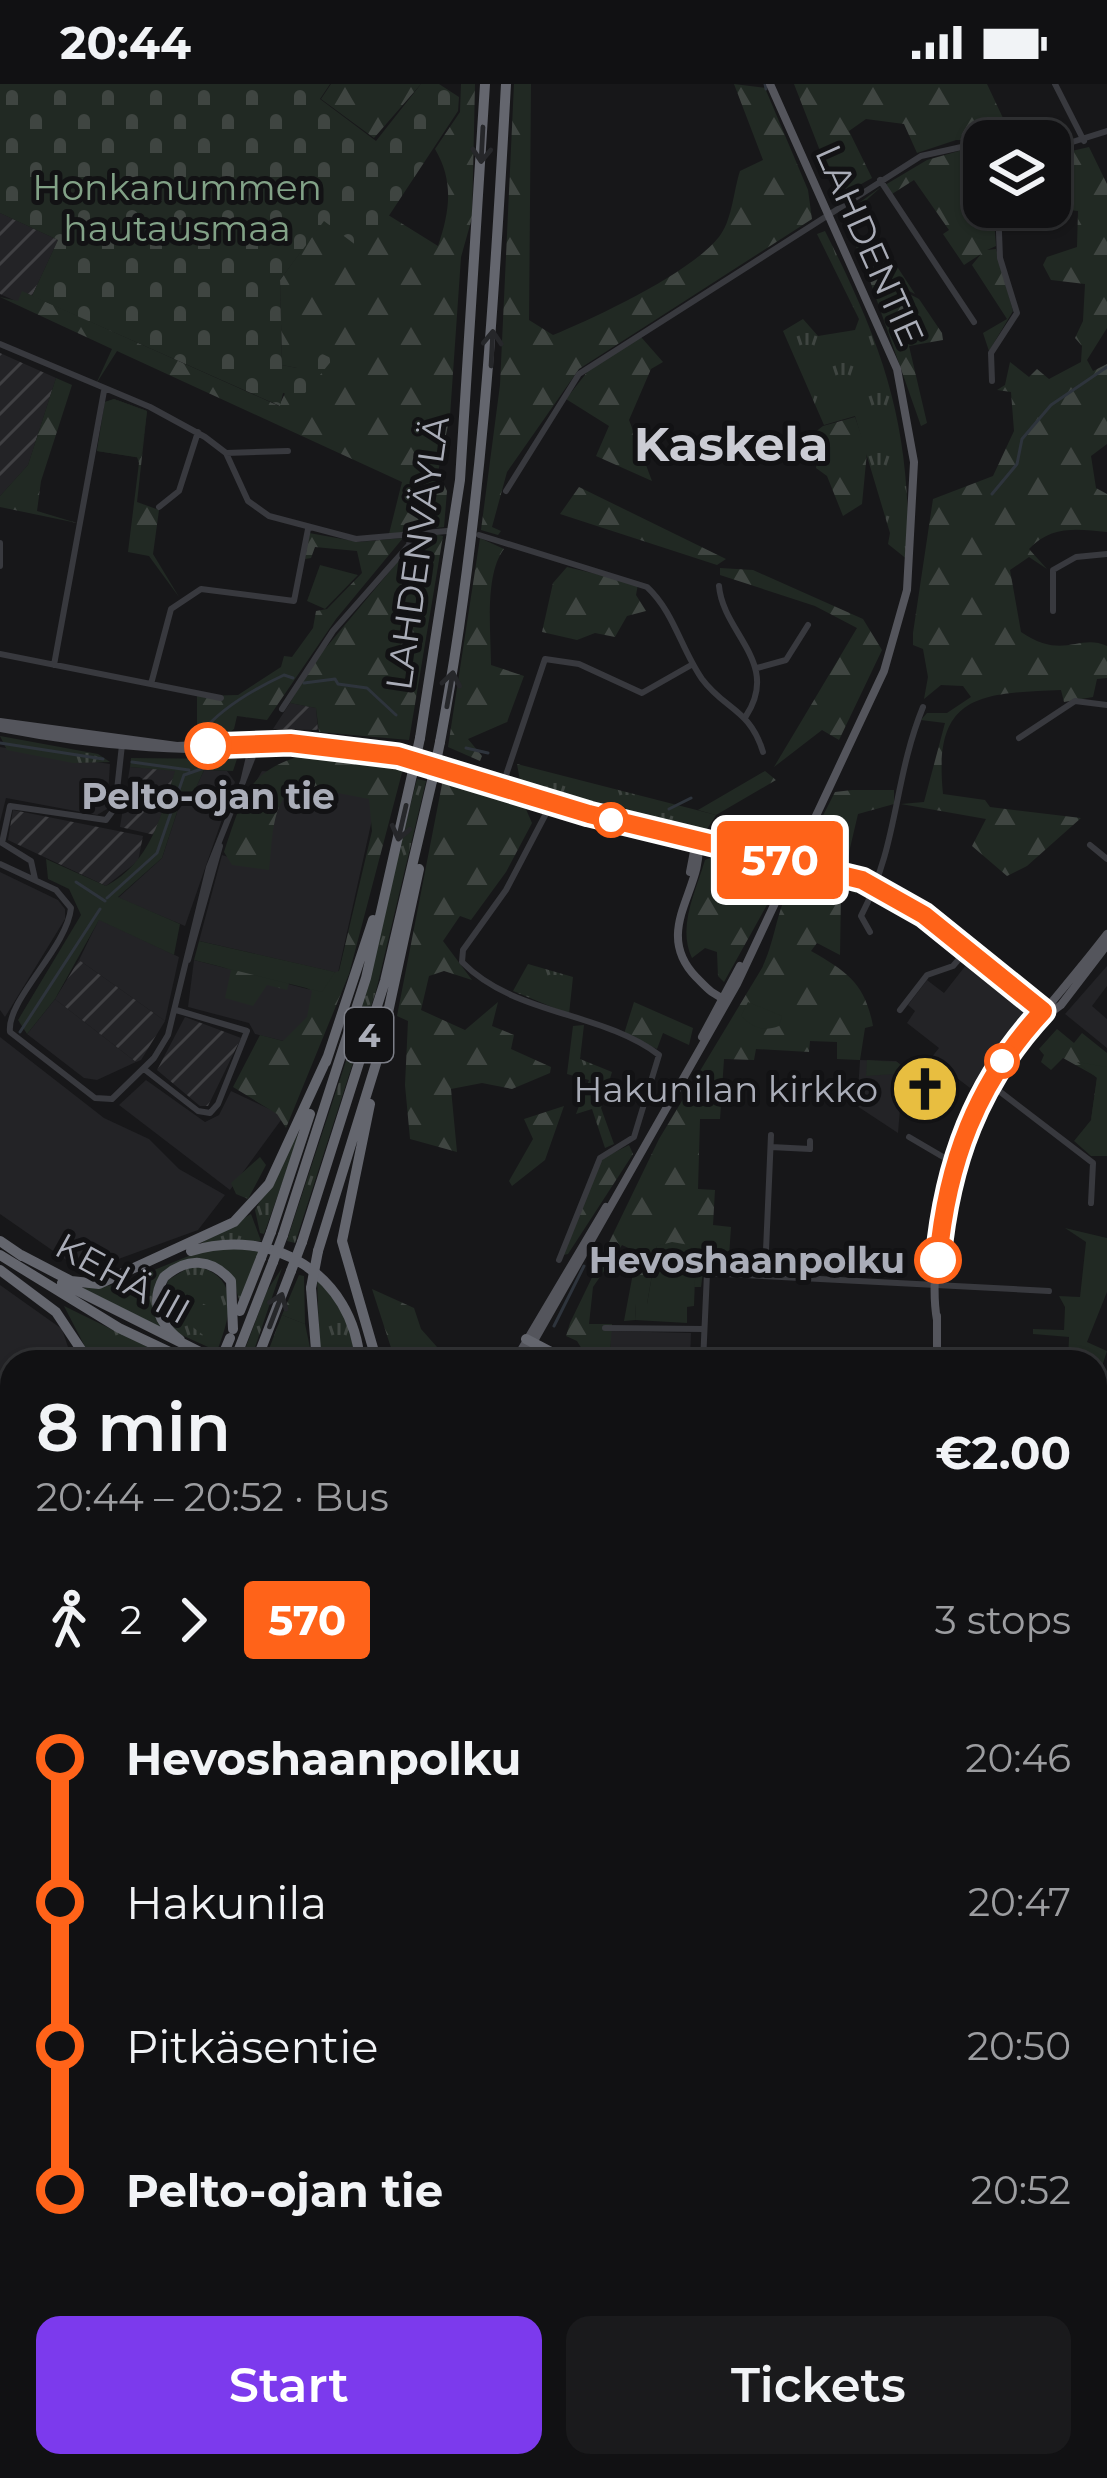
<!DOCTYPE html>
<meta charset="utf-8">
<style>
body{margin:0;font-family:Montserrat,sans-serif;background:#1a1a1c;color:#f1f3f6;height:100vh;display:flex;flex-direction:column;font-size:45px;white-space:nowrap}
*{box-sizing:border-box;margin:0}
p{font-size:39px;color:#9c9da0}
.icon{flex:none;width:66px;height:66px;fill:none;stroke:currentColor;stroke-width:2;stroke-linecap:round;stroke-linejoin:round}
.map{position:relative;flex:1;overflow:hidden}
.sheet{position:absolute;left:0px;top:1266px;width:1107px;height:1128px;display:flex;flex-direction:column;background:#111113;border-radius:36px 36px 0 0;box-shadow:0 3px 9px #0004,0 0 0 3px #303133}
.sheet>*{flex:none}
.badge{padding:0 24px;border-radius:9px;font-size:42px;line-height:78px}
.tools{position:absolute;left:963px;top:36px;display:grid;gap:24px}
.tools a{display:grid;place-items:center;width:108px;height:108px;border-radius:24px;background:#111113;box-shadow:0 3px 9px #0004,0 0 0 3px #303133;font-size:60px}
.map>.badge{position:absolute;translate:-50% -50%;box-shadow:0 0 0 6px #fff}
.legs{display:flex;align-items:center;gap:18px;height:132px;padding:0 36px;font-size:39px}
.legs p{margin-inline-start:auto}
.headline{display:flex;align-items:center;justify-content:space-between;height:204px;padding:0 36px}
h1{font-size:66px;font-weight:600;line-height:90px}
.action{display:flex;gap:24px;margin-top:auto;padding:24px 36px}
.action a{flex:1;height:138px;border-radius:24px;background:#7c3aed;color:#fff;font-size:48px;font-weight:600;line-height:138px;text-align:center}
.action a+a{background:#1a1a1c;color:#f1f3f6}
ul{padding:0 36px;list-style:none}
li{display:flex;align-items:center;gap:42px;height:144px;font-size:45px}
li i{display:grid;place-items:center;width:18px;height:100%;margin:0 15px;background:currentColor}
li i::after{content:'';width:30px;height:30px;margin:-15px;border:9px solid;border-radius:50%;background:#111113}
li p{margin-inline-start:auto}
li:first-child i{background:linear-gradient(#0000 50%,currentColor 0)}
li:last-child i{background:linear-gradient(currentColor 50%,#0000 0)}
.status{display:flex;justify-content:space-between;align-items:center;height:84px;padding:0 60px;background:#111113;direction:ltr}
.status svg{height:33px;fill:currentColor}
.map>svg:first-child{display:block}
</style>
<div class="status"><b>20:44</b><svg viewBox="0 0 49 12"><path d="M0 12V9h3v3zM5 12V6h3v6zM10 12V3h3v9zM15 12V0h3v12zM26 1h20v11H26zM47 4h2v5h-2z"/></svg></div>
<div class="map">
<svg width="1107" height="2394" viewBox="0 0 1107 2394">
<defs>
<pattern id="industrial-furrows" width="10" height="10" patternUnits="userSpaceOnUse" patternTransform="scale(3)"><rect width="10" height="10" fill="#232326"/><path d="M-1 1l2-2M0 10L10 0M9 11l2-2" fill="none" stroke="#404043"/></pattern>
<pattern id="grass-tufts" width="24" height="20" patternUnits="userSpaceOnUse" patternTransform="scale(3)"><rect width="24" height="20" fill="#212923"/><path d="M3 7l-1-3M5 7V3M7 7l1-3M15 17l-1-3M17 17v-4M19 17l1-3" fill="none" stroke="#3f4541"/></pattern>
<pattern id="forest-firs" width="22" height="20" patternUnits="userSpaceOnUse" patternTransform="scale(3)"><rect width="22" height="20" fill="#212923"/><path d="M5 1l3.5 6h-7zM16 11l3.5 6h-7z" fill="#3f4541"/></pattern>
<pattern id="cemetery-stones" width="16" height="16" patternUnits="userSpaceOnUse" patternTransform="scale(3)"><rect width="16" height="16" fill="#212923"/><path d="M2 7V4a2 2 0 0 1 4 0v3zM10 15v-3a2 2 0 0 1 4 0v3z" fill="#3f4541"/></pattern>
</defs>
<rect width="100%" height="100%" fill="#171719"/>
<!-- built -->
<path fill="#232326" d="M0,663L110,680L107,725L97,731L6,714L0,738Z
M204,686L227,687L235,698L185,842L118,814L162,774L180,719L192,712Z
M262,687L381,695L338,889L199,857L222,771L260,783L242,722Z
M0,788L58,816L65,825V835L5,933L0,926Z
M99,835L179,873L165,937L79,876Z
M194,876L331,911L312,964L255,950L249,939L188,923Z
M970,876L1032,927L970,1004L931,974L939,964L907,939L915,927L908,921L927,896L944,909Z
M1107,882V902L1092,922L1107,935V964L1065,930Z
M55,915L136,978L97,996L84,994L27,950Z
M0,953L104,1034L149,1055L179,1085L225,1111L198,1146L91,1185L72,1180L0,1130Z
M860,976L896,977L916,993L901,1013L898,1049L857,1022Z
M146,996L205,1038L219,1031L231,1007L284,1032L230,1106L119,1021Z
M0,1201L62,1245L73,1278H12V1330L0,1327Z
M611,1247L691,1249L690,1278H624V1272L610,1271Z"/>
<!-- industrial -->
<path fill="url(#industrial-furrows)" d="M0,129L58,156L32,212L23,208L18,218L0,210Z
M0,269L56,294L28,381L0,412Z
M290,619L316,624L318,646L273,645Z
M130,683L176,686L155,751L120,743Z
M13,726L143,752L138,777L106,802L8,756Z
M79,876L165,937L141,976L136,978L55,915Z
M185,933L241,954L208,1022H200L157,986Z
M294,2382H443L446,2394H292Z"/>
<!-- grass -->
<path fill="url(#grass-tufts)" d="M825,147C885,266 911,341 908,476L888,460L890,449L855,332L824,341L783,247L803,235L818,252L855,246L859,235L817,150Z
M0,652L98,670L110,678L73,679L7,666Z
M517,680L716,731L702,753L635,738L589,720L557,717L521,702Z
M417,695L426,697L376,907L295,1159L287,1157L289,1150L346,977Z
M528,880L573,893L569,930L513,907Z
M584,941L580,975L612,988L601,1024L614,1060L605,1064L592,1025L576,1030L589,996L567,990L573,942Z
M302,1043L264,1150L260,1149L255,1126Z
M251,1130L261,1157L201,1159Z
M206,1165H260L240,1218L232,1194L196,1174L157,1199L166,1249L79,1204L117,1201Z
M193,1181C242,1192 231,1230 217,1267L175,1248L161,1226L168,1196Z
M282,1184L250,1278L241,1276L267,1207Z
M317,1192L347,1233L356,1278H320Z
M64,1222L162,1270L134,1278H93Z
M282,1231L305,1240L313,1278L269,1265Z
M1107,1631V1664L1100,1681L1107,1689V1710L1095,1707V1659Z"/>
<!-- forest -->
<path fill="url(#forest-firs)" d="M331,0H421L374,54L321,15Z
M461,0H475L472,134L461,173L450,332L438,388L447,407L444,443L389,450L402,398L117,267L96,300L112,265L0,213L18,217L22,207L279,322L297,284L282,281L280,196L324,136L385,129L438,162C450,127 454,97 435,65L460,28Z
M514,0H531L529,236L553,251C595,234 697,186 721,150C732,135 734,105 740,87L763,76L734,0L765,4L808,106L812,135L579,285L507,388L492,443L501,447L498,451L481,446L500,301Z
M794,0H987L1010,49L1071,48L1070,58L1050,62V57L956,56L917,69L904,40L866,35L849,47L872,94L838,113Z
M1089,63L1107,100V244L1087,276L1093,287L1107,280V360L1091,372L1096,404L1107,410V448C1078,445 1051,441 1029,465L1047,485L1029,473L1010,486L1021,548C1064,577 1078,549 1107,562V594L1097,595L1093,613L1064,618L1061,606C977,609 933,612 943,710L985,716L990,723L1081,734L1027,782L1007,792L972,762L986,735L901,720L924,718L945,639L921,636L927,629H947L971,613L963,602L941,601L924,615L928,593L923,565L913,561V549L933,415L993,392L1014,347L1011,308L997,306L1005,301L1010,278L1029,293L1037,285L1049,295L1081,278L1082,262L1075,254L1083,237L1085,200L1051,196L1043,181L1047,173L1077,163L1078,127L1043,123H1050V72Z
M966,65L984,66V123H993L996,162L987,166L996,165L1013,227L989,267L983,249L1007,235L972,181L981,170L964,181L943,150L949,146L914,96L892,110L885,101L927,76Z
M881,103L849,132L863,163L883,161L915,210L865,185L845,135V129Z
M875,192L919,215L942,249L943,256L909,262L927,339L921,342L869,194Z
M641,253L663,278L651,285L629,336L652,397L596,372L609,342L566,315L588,287Z
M56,294L72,301L41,397L37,427L77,439L0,423V412L28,381Z
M114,315L147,327L137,418L159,426L153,470L179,513L149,472L128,468L139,379L137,373L97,367L105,318Z
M855,333L867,368L862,420L843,432L827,392L816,384L818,369L808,365L805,356L823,342Z
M579,403L726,475L717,481L560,430Z
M309,449L359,458L403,454L336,535L267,636L237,632L234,645L224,652L197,647V612L238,611L281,583L284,572L292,573L313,544L316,527L327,525L362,489L357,467L315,463L311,474L305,475Z
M431,449L443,452L409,656L319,648L316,624L290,619L313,579L421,450Z
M480,454L504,465C484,491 491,549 491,581L524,592L507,638L468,655L482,672L480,677L448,663Z
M567,483L638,500L636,511L646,527L627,532L615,553L595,549L577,556L542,548L553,499Z
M720,484L753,486L863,535L882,566L839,656L822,646L774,683L857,544L815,522L720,491Z
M311,669L404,681L349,890L286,1044L277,1030L233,1003L260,951L283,957L307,933L312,907L300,900L339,887L372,747L369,715L296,701C270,720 273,756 269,786L232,781L224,768C244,709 248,685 311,669Z
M765,687L776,696L716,731L698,726Z
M444,690L525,723L532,739L506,788L471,836L460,832L443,857L472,896L444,887L429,892L421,926L465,946L498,918L492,942L514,951L511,965L551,983L550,989L512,1005L482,999L451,1005L457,1068L410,1055L405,1001L408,937L397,932Z
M852,706H894V720L858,730L846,781L802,773L835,708Z
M720,770L771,782L768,819L724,898L718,892L717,868L705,864L692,874C677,843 696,807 705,776Z
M802,786L855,801L856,810L845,803L841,809L840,871L817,859L811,867C848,888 865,900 873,942L865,944L860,976L837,975V958L810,957L809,968L756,965L754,976L724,975L720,1035H700L698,1105L715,1106L713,1141L731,1143L729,1172H705L701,1203H694L696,1170L657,1162L647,1220H636L635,1236L624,1237L637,1168L622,1161L593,1203L589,1240H612L610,1271L624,1272V1278H590L577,1257L566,1252L570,1239L659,1055L762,884C778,851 776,815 802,786Z
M200,875L289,899L287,906L267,901L253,922L225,914L231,886Z
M634,918L693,944L689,961L663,949L657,965L624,950Z
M1057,945L1074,959L1082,949L1107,969V990L1091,1036L1097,993L1063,974L1051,986L1041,978L1044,971L1039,965Z
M564,1022L545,1076L512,1102L509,1097L533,1055L524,1035Z
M629,1061L633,1070L568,1170L563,1171L601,1075Z
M260,1073L266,1081L248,1115L236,1110L231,1099Z
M299,1191L304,1192L305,1240L282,1231Z
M372,1205L414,1224L421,1245L437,1263L428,1272L454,1278L395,1276Z
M185,1210L221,1229V1244L210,1256L179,1233V1211Z
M0,1327L12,1330V1414L0,1429Z
M2,1463L9,1470L12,1466V1526L2,1511Z
M6,1531C13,1565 18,1602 0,1637V1533Z
M1107,2229V2394H825L830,2382H1095V2230Z
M24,2382H169L167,2394H41Z
M182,2382H231L241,2392L180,2394Z"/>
<!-- cemetery -->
<path fill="url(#cemetery-stones)" d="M0,0H330L320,15L376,57L421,0H439L459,13L458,27L365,168L324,137L280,196L282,281L297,284L314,266L333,275L301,314L283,309L280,322L32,212L58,156L0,129Z"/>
<!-- green -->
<path fill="#212923" d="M114,315L147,327L141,374L97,367L105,318Z
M320,481L358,491L325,525L307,517Z
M131,674L237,675L233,687L204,686L192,713L180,719L162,774L118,813L180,840L174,871L99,836L55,915L27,950L18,936L81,831L69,805L48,795L46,775L106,802C151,778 161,732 175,687L130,683Z
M199,857L335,888L322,908L194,876Z
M748,918L782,932L779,942C763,948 754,944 741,932Z
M867,976L897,978L913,990L906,999L895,990L866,992Z
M1077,978L1107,983V1072H1091L1074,1057L1091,1036L1097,994Z
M1065,1144L1107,1154V1208L1087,1258L1107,1267L1095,1304V1278H1068L1069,1253L1033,1250V1245L1064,1246L1065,1223L1059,1212L1080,1213L1086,1158Z
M672,1158L689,1161L696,1170L694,1222L687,1223V1239L635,1236L636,1220H647L657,1162Z"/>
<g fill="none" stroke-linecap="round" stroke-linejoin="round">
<!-- stream -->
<path stroke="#2e343c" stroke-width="3" d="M765,0L766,5
M992,410L1017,380L1022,355L1051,321L1107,283
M304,599L335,595L338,600L367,604L396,631
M201,649C222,623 254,605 284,591L293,594
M0,659L103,675
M466,664L488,669
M132,678L189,686
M669,725L691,714
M76,798L105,817
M107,814L157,769L184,691L204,684
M20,948L100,825
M554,1242L584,1182
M537,1278L538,1275
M1095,1743L1107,1737"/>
<!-- minor -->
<path stroke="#38393e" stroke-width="6" d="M1055,0L1084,57
M1050,65L1107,47
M880,96L974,238
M0,260L150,323L205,353L226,369L248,417L269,432L356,455L447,447
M992,297L991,269L1017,229L1000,174L998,123
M226,369L288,367
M506,407L579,290L921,72L984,58
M159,423L179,407L198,348
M479,451L647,503C674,528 681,565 702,595C725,626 750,625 763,668
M0,459V482
M719,502C723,549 781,579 746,632
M1053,527V486L1076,473L1107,470
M0,570L221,614
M54,581L104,307
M757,584L786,576L808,541
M151,600L171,525L201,505L294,517L308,445
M282,625L333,547L409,461L411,449
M1019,654L1075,617L1107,621
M243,698L251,664
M502,703L545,575L579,580L642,609L693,580
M551,720L506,806L463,866L462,878C515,932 601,927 659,971L634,1053L600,1074L559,1176
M1090,761L1107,775
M0,780L56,806L71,824C67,864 6,916 10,948L95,1014L112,1015L154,974L168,951L209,783L256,665
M35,795L31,777L2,759L10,722L106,736L115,724L122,661
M870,848L861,832C899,759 893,697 923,623
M188,876L220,762
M900,926L927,891L953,882L966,867
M144,985L198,1027L210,1029L218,1020L247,947L176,926
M990,1000L1093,1079L1091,1119
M909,1053L955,1080
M771,1063L810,1065V1057
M765,1190L771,1051
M605,1244L704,1245
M703,1278L707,1189L1049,1207
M1095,1322L1107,1294
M1095,1457L1107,1452
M457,2382L461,2394
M764,2382L784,2394
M172,2394L174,2382
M789,2394L796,2382"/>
<!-- major -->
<path stroke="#54555c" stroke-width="8" d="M0,638L177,662L262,658L362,665L430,680L589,731L779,776
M0,644C102,664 196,669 300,664
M698,758C705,804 651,846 696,893C706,903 712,911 726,915
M808,783L891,807L1052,926
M690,788L696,757
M938,845L1045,927
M1036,939L1061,921L1107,861
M702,953L740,882
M937,1232V1278
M937,1236C932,1208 936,1180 938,1152C953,1012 1028,953 1107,850
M514,1278L606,1123
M522,1278L737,900L884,587L907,506L914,378L897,285L770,0
M0,2379L30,2394
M545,2382L554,2394
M247,2394L259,2382"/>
<!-- highway -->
<path stroke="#64666e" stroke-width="10" d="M420,654L460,396L485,0
M440,658C481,440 494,221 506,0
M326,978L373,836
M370,1020L342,1157L377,1278
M271,1148L310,1030
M283,1151L366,894L412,691
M0,1157L22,1172
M302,1158L385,897L432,697
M191,1167C272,1142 353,1190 360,1278
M318,1167L379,970L419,785
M0,1171L119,1244L191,1278
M21,1171L71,1197L99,1200L234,1138L269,1100L328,972
M0,1186L56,1228L86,1273
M62,1199L220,1278
M311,1204L317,1278
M240,1227L261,1174
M526,1255L570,1278
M180,1256C158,1239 150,1218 164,1193C187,1173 212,1174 231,1197L233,1245
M140,1278L177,1277
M234,1278L273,1178
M256,1278L291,1187
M0,1695L12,1677
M0,1712L12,1696
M0,1746L12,1729
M1095,1966L1107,1975
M1095,1987L1107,1996"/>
<!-- major-bridge -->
<path stroke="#54555c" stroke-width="8" d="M779,776L808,783"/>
<!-- highway-bridge -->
<path stroke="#64666e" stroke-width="10" d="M412,691L420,654
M432,697L440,658
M261,1174L271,1148
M273,1178L283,1151
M291,1187L302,1158
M311,1204L318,1167
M220,1278L230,1254"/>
</g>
<!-- one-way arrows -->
<defs><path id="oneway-shaft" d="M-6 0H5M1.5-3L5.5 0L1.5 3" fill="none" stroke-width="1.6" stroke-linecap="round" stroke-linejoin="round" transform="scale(3)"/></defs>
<g stroke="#26272a">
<use href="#oneway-shaft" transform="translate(482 61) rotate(93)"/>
<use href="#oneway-shaft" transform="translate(492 264) rotate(-87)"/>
<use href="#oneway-shaft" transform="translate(450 605) rotate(-80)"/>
<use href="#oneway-shaft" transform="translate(402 739) rotate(103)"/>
<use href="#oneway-shaft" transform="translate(276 1226) rotate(-69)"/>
</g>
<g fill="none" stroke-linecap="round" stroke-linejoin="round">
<!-- line-1 casing -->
<g stroke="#fff" stroke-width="27">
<path id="line-1" d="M208,662L290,659L398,672L589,730L862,796L924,831L1043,927C976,999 947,1079 938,1176"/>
</g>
<!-- line-1 -->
<use href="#line-1" stroke="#ff6319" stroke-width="18"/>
</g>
<!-- icons -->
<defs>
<g id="church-disc" transform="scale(3.45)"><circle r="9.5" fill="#e8be40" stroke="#121214"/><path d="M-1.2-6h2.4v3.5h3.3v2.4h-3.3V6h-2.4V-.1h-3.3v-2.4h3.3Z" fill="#111"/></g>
</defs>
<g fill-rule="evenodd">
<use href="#church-disc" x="925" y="1005"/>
</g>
<!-- markers -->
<g fill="#fff" stroke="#ff6319" stroke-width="6">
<circle cx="208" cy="662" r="21"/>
<circle cx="611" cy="736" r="15"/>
<circle cx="1002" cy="977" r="15"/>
<circle cx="938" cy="1176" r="21"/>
</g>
<g text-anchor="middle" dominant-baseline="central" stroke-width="10" stroke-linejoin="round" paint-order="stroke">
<!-- shield labels -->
<rect fill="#121214" stroke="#7c7e87" stroke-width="3" x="345" y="924" width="48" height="54" rx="9"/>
<g font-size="33" font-weight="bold" fill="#aaadb8">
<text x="369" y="951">4</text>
</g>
<!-- park labels -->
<g font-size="36" fill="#82a287" stroke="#121214">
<text x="177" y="103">Honkanummen<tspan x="177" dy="41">hautausmaa</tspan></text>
</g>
<!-- street labels -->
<g font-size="36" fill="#aaadb8" stroke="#121214">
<text transform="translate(870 161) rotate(66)">LAHDENTIE</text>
<text transform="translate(417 469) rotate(-82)">LAHDENVÄYLÄ</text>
<text transform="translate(123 1194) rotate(29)">KEHÄ III</text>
</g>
<!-- stop labels -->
<g font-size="36" font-weight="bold" fill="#aaadb8" stroke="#121214">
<text x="208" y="712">Pelto-ojan tie</text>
<text x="905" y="1176" text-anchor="end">Hevoshaanpolku</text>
</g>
<!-- poi labels -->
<g font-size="36" fill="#aaadb8" stroke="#121214" text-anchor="end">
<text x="878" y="1005">Hakunilan kirkko</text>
</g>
<!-- district labels -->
<g font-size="48" font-weight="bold" fill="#cbccd4" stroke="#121214">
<text x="731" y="360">Kaskela</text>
</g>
</g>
</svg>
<div class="tools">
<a><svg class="icon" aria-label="layers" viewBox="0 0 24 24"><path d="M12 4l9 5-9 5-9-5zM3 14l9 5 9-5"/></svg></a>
</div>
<b class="badge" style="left:780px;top:776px;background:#ff6319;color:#fff">570</b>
<section class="sheet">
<div class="headline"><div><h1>8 min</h1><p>20:44 – 20:52 · Bus</p></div><b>€2.00</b></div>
<div class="legs"><svg class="icon" aria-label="walk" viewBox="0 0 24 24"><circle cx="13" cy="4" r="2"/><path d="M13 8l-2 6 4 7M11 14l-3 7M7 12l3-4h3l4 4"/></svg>2<svg class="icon" aria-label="forward" viewBox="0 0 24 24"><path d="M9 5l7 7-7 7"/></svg><b class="badge" style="background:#ff6319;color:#fff">570</b><p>3 stops</p></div>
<ul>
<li><i style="color:#ff6319"></i><b>Hevoshaanpolku</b><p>20:46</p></li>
<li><i style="color:#ff6319"></i><span>Hakunila</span><p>20:47</p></li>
<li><i style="color:#ff6319"></i><span>Pitkäsentie</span><p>20:50</p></li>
<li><i style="color:#ff6319"></i><b>Pelto-ojan tie</b><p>20:52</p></li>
</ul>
<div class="action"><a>Start</a><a>Tickets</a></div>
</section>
</div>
